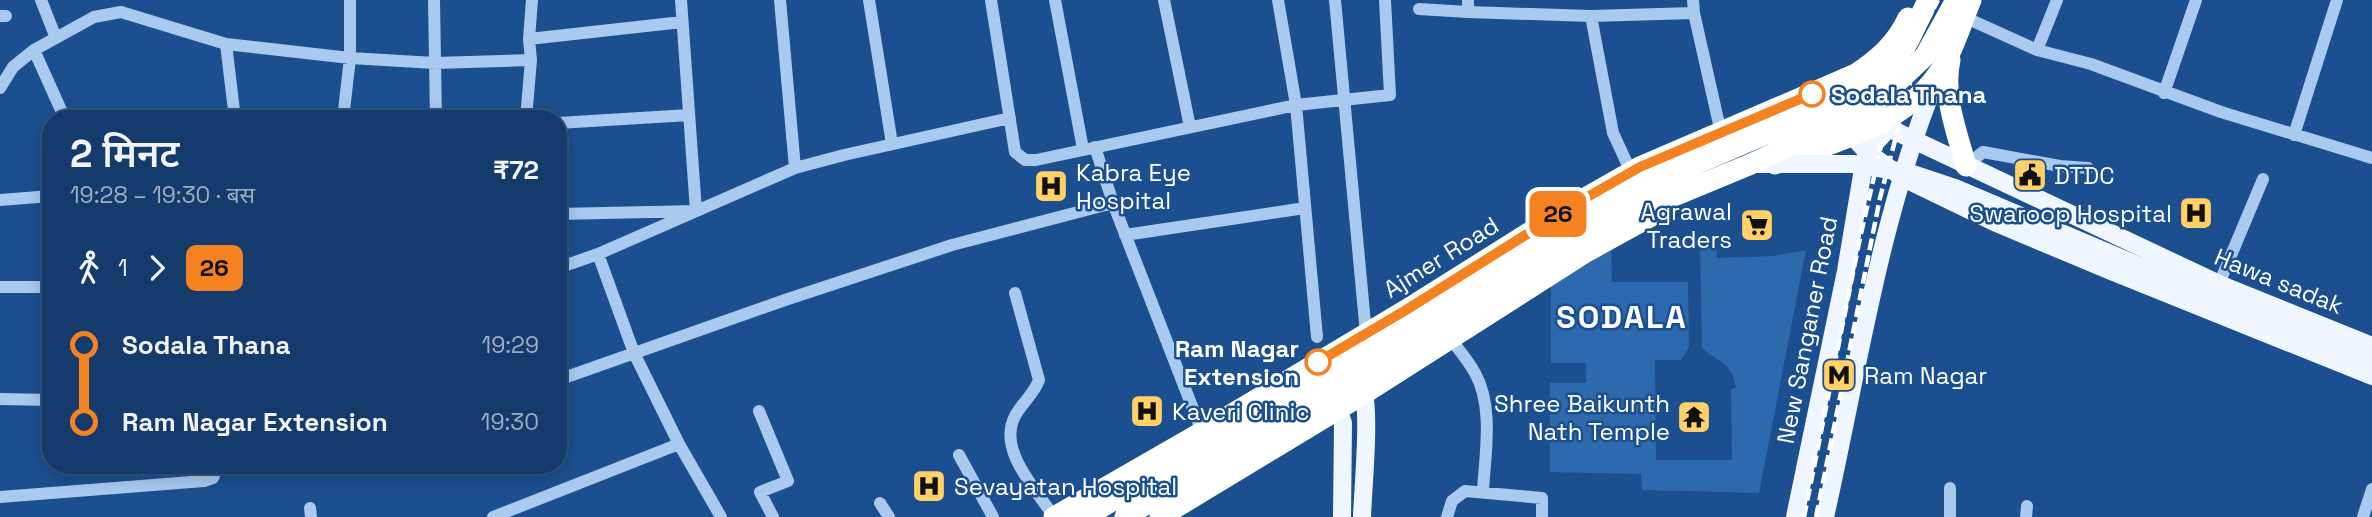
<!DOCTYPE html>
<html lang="hi">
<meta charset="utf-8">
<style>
body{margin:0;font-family:"Space Grotesk","Noto Sans Devanagari",sans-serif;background:#214673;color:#f1f3f6;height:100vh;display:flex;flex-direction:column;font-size:26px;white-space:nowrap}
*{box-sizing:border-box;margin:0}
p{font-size:23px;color:#9dadc1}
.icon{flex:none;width:38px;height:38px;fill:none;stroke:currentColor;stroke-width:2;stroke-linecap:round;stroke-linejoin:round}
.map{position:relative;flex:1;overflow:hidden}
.panel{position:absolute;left:42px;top:110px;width:525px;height:364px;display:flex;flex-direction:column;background:#143b6b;border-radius:28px;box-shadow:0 4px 18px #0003,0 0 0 2px #33557e}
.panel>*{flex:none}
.badge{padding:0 14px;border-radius:10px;font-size:24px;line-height:46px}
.map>.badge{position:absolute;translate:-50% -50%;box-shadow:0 0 0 4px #fff}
.legs{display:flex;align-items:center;gap:10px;height:77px;padding:0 28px;font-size:23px}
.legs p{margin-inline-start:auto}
.overview{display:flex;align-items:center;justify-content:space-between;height:119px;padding:0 28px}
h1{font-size:38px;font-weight:600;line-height:52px}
ul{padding:0 28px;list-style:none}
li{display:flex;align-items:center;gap:24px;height:77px;font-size:26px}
li i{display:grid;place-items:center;width:10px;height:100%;margin:0 9px;background:currentColor}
li i::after{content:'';width:18px;height:18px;margin:-9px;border:5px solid;border-radius:50%;background:#143b6b}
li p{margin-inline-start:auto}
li:first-child i{background:linear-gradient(#0000 50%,currentColor 0)}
li:last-child i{background:linear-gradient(currentColor 50%,#0000 0)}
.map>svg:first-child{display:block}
</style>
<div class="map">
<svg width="2372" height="517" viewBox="0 0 2372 517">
<rect width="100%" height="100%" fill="#1b4f8f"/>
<!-- green -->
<path fill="#2e69ad" d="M1716,241L1717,258L1774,256L1806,250L1759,493L1642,490L1641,474L1550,472V383H1586V363H1551V280L1611,243L1612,282H1688L1689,347L1681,360H1655L1656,460H1732L1731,390L1736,387C1731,362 1720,363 1702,348L1700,242Z"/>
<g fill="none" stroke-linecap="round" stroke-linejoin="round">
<!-- minor -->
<path stroke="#a9c9ee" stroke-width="12" d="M41,0L56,38
M434,0L436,119
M780,0L795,168
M869,0L892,144
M991,0L1015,152L1025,160H1036L1296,105L1390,95L1385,0
M1055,0L1083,149
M1164,0L1190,127
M1278,0L1296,105L1317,337
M1335,0L1366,334
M1468,0V12L1591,16L1694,13L1693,0
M1419,9L1468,12
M1694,13L1721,133
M0,16H6
M1591,16L1613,133L1631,172
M1964,17L2037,50L2091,64L2221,112L2372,158
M529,39L682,22
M226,44L235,119
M34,50L65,119
M2037,50L2057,0
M0,88L13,67L34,50L94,17L121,12L226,44L350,58L435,63L531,60
M2164,93L2196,0
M343,119L350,58V0
M526,119L531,60L529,39L532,0
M558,123L689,115
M2294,135L2337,0
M1095,147L1113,203L1202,432
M1966,166L1983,152L2060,166L2088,168
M0,200L51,196
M558,214L696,211L681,0
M1125,235L1305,208
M598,254L634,353L679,444L721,517
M558,268L598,254L795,168L844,155L1010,118
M2219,284L2263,179
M0,287H51
M1015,293L1039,380C1034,394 1022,403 1015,416C997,450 1036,489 1054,517
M1450,338C1458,349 1468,360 1475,373C1494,407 1485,454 1483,491
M558,380L788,299L952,245L1113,203
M0,399L51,400
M759,411L788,481L760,492L773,517
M959,455L993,517
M1950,488V517
M0,497L204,481L213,478L217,466
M880,503L889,517
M310,508L311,517
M493,517L679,444
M1447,517L1452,501L1465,491L1542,498V517
M2026,517L2027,506
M2363,517L2372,489"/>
<!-- major -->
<path stroke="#f0f6ff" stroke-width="18" d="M1872,117L1880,124L2219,284L2372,346
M1844,127L1867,152L1903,178L1994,222L2111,271L2372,376
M1362,385C1371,410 1363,486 1362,517
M1334,396L1343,423L1342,517
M1795,517L1846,271L1862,175L1867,152L1889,128
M1825,517C1858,370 1879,220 1936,80"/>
<!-- highway -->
<path stroke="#fff" stroke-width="21" d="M1950,60C1942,95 1957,132 1966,166
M1775,164C1830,144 1903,125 1938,74C1953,52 1961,24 1971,0
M1054,517L1202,432L1406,310L1575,204L1640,167L1856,74C1878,59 1897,43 1908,18
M1160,517L1365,393L1586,252L1664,209"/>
<!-- rail -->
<path stroke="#fff" stroke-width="4.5" stroke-dasharray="12 5" stroke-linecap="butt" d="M1804,517L1860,238L1881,146L1909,57L1938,0
M1816,517L1880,198L1910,83"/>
<!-- major-bridge -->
<path stroke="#f0f6ff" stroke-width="18" d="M1754,164H1853L1910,173L1955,188L2222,301L2372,359"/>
<!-- highway-bridge -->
<path stroke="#fff" stroke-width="21" d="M1085,517L1640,188L1789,124L1860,91L1887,67L1909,40L1928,0
M1125,517L1628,215L1751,164L1839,123L1874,104L1925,56L1956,0"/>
</g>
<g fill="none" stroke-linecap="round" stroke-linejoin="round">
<!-- line-1 casing -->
<g stroke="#fff" stroke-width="16">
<path id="line-1" d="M1318,362L1406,310L1575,204L1640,167L1812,94"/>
</g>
<!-- line-1 -->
<use href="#line-1" stroke="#f58220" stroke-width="10"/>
</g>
<!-- icons -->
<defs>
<g id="civic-square" transform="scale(1.75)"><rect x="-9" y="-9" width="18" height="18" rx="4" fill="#ffd166" stroke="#1b4f8f"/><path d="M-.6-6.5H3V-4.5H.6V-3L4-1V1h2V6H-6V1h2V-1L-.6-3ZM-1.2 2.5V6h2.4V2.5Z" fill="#111"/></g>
<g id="hospital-square" transform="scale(1.75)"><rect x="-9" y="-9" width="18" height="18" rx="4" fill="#ffd166" stroke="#1b4f8f"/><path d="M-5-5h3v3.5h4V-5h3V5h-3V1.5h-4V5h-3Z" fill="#111"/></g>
<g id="supermarket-square" transform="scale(1.75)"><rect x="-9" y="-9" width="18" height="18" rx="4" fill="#ffd166" stroke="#1b4f8f"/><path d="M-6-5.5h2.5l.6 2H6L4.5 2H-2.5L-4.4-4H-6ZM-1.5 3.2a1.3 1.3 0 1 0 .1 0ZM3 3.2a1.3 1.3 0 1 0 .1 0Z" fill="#111"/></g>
<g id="metro-square" transform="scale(1.75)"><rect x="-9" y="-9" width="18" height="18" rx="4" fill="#ffd166" stroke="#1b4f8f"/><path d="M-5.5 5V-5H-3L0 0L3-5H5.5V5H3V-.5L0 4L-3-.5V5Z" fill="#111"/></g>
<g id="temple-square" transform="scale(1.75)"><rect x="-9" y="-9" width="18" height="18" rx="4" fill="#ffd166" stroke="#1b4f8f"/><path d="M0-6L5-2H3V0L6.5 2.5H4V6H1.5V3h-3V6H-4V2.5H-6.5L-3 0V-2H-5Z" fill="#111"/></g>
</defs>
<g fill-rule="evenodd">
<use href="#civic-square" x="2030" y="175"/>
<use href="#hospital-square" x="1051" y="186"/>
<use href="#hospital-square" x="2196" y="213"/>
<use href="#supermarket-square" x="1757" y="225"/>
<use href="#metro-square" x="1839" y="375"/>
<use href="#hospital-square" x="1147" y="411"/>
<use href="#temple-square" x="1694" y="417"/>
<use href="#hospital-square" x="929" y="486"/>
</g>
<!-- markers -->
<g fill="#fff" stroke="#f58220" stroke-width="3.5">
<circle cx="1812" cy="94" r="12"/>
<circle cx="1318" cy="362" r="12"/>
</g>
<g text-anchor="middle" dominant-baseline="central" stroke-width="5" stroke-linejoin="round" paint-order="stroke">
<!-- stop labels -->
<g font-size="24" font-weight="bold" fill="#fff" stroke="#1b4f8f" text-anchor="start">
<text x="1831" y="94">Sodala Thana</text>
<text x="1299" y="348" text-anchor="end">Ram Nagar<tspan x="1299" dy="28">Extension</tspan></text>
</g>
<!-- poi labels -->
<g font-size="24" fill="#fff" stroke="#1b4f8f" text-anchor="start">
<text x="1076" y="172">Kabra Eye<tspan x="1076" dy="28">Hospital</tspan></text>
<text x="2054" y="175">DTDC</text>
<text x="1732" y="211" text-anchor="end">Agrawal<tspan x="1732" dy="28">Traders</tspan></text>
<text x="2172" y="213" text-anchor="end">Swaroop Hospital</text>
<text x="1864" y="375">Ram Nagar</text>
<text x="1670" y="403" text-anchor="end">Shree Baikunth<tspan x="1670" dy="28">Nath Temple</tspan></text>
<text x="1172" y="411">Kaveri Clinic</text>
<text x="954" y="486">Sevayatan Hospital</text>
</g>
<!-- street labels -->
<g font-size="24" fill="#fff" stroke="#1b4f8f">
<text transform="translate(1441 257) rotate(-32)">Ajmer Road</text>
<text transform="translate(2279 281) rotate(22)">Hawa sadak</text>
<text transform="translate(1807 330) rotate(-79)">New Sanganer Road</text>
</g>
<!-- district labels -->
<g font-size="32" font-weight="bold" letter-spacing="2" fill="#fff" stroke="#1b4f8f">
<text x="1622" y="317">SODALA</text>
</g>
</g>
</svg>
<b class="badge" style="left:1558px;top:214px;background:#f58220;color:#111">26</b>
<section class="panel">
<div class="overview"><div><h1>2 मिनट</h1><p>19:28 – 19:30 · बस</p></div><b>₹72</b></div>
<div class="legs"><svg class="icon" aria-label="walk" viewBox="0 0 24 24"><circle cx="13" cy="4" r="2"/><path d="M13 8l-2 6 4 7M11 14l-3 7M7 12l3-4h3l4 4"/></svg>1<svg class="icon" aria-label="forward" viewBox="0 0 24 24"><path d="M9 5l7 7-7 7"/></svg><b class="badge" style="background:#f58220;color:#111">26</b></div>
<ul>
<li><i style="color:#f58220"></i><b>Sodala Thana</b><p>19:29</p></li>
<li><i style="color:#f58220"></i><b>Ram Nagar Extension</b><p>19:30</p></li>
</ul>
</section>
</div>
